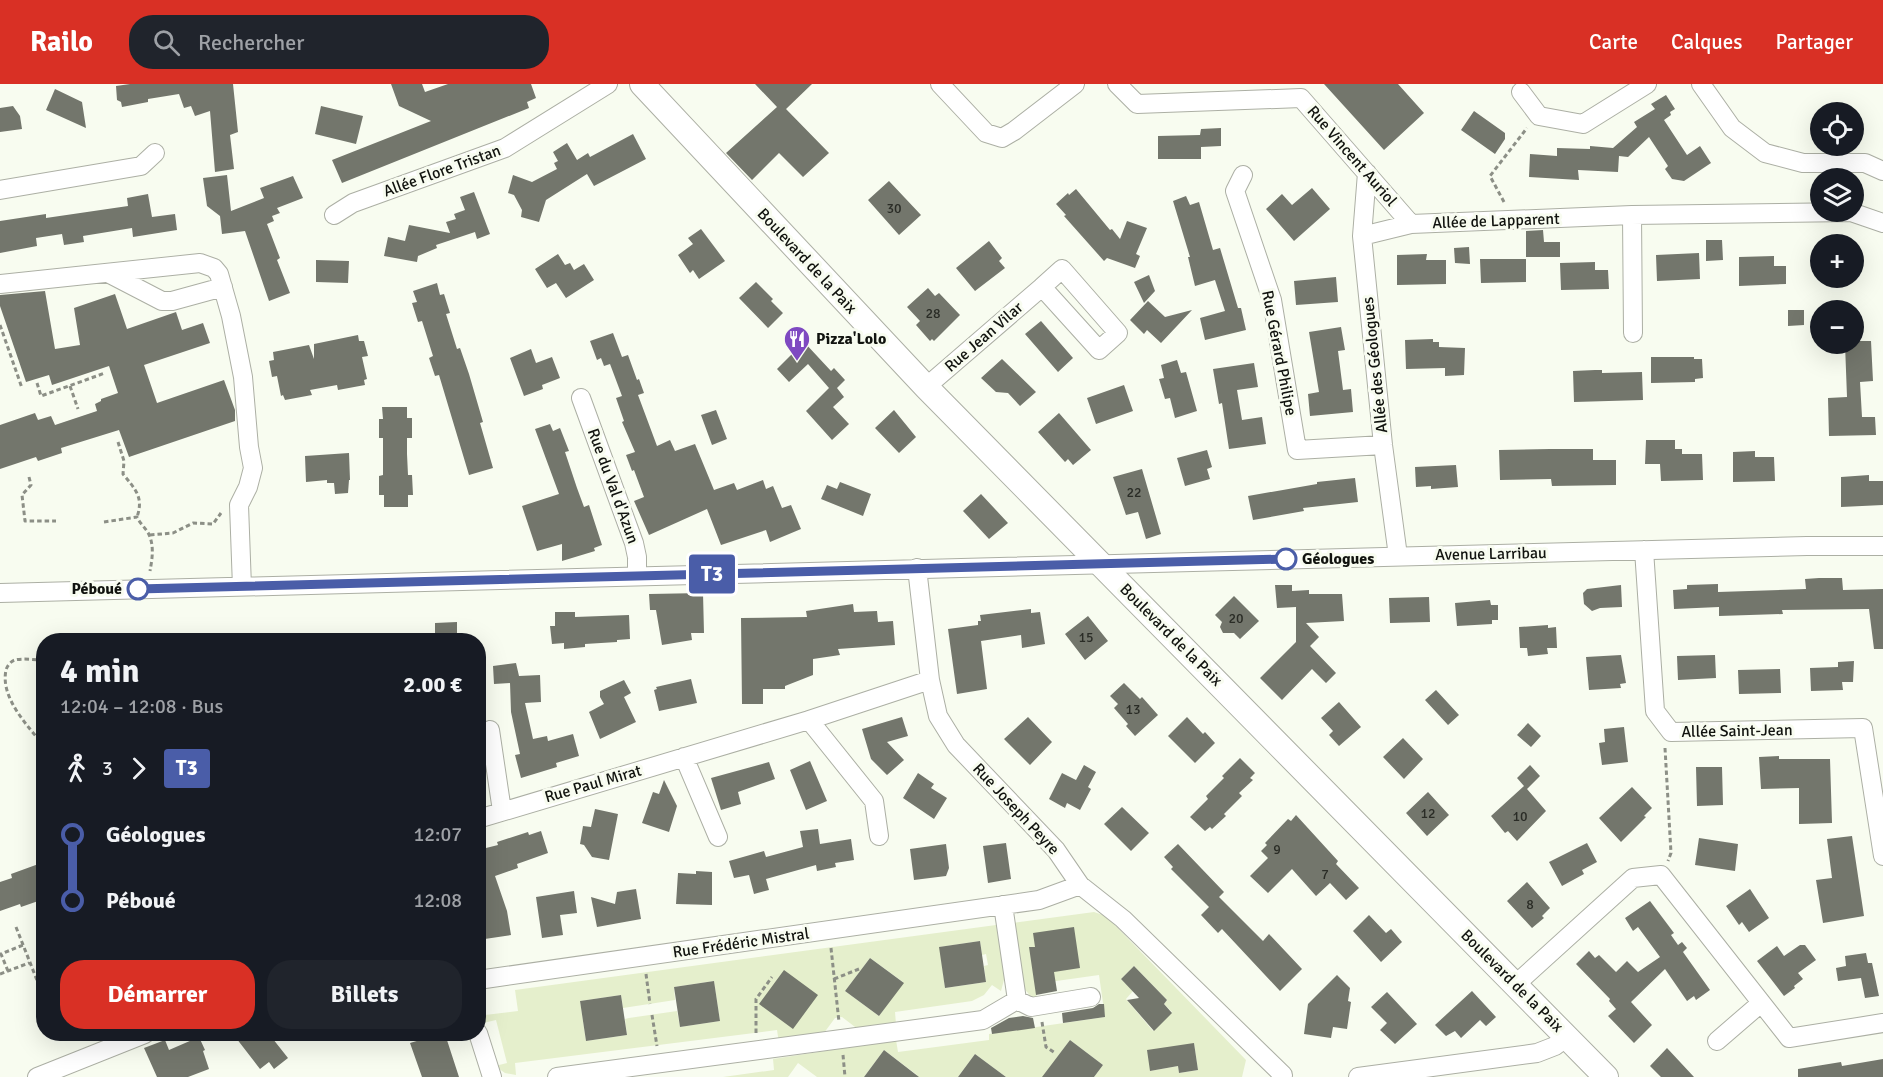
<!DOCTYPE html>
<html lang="fr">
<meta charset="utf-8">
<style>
body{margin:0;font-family:Signika,sans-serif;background:#20242c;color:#f1f3f6;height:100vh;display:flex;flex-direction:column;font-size:22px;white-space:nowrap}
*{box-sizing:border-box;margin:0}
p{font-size:20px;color:#9ea1a6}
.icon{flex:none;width:33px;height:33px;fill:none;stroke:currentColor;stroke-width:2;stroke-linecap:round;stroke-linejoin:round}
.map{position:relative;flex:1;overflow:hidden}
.side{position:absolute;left:36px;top:549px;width:450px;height:408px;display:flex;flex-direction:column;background:#171b24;border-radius:24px;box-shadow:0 6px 24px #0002}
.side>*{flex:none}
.badge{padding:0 12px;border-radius:4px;font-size:21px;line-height:39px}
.fabs{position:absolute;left:1810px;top:18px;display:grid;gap:12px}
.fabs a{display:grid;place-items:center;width:54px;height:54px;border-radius:50%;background:#171b24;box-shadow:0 6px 24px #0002;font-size:30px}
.map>.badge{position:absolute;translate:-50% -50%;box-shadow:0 0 0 3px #fff}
.legs{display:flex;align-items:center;gap:9px;height:66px;padding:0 24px;font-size:20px}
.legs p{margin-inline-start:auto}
.head{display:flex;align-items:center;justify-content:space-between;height:102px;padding:0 24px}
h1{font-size:33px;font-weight:700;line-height:45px}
.cta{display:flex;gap:12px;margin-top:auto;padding:12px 24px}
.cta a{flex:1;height:69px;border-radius:24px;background:#d93025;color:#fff;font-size:24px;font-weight:700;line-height:69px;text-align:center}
.cta a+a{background:#20242c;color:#f1f3f6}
ul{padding:0 24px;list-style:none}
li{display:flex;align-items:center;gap:21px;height:66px;font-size:22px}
li i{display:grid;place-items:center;width:9px;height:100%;margin:0 8px;background:currentColor}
li i::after{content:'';width:15px;height:15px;margin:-8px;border:4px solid;border-radius:50%;background:#171b24}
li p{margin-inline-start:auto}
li:first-child i{background:linear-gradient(#0000 50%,currentColor 0)}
li:last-child i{background:linear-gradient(currentColor 50%,#0000 0)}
header{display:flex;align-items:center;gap:36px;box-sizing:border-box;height:84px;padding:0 30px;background:#d93025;color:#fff}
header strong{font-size:28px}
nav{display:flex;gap:33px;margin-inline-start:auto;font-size:21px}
.search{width:420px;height:54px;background:#20242c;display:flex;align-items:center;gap:15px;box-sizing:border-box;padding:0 21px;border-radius:24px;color:#9ea1a6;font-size:22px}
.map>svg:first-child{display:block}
</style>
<header>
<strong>Railo</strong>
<div class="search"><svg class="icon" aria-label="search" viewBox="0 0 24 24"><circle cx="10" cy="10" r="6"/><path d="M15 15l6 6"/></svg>Rechercher</div>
<nav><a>Carte</a><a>Calques</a><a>Partager</a></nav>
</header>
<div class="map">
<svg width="1883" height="993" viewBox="0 0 1883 993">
<rect width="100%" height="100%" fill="#f8fcf0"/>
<!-- green -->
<path fill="#e5efcc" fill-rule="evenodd" d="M1094,828L1106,832L1246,976L1242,993H1094L1103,981L1070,956L1045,990L1049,993H1006L975,970L958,993H916L917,991L884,966L864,993H817L798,979L788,993H723L774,986L773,975L896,956L898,968L989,956V950L1105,933L1099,891L1035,900L1037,915H1033L1022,902L1013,839ZM1134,882L1167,916L1164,920L1172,928L1153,947L1126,915L1133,907L1121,895ZM1194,959L1198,986L1179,989L1178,982L1150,987Z
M996,841L1005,892L1001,907L992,901L984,911L972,917L895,928L896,940L859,946L842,933L835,934L821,953L779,959L777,946L515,979L516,991L505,989L495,982L507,979L496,936L483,939L479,931V922L484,921L485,931L518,927L515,906ZM980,857L982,871L986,870L988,881L984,882L986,898L945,904L940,863ZM870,874L903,898L879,932L845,907ZM714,897L720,937L680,943L677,927L629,934L625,935L627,951L586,957L580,917L621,911L623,924L675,916L674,903Z"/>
<!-- building -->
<path fill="#73766c" d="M130,0H233L238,48L230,51L234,85L215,88L210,27L195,32L191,22L184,24L179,10L148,15V18L122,23L121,18L117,16L116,2Z
M391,0H422L425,8L448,0H531L536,14L527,18L529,24L342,99L332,76L431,37L399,22Z
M755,0H812L786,25L829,69L803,93L779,69L752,96L726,69L777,23Z
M1324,0H1398L1424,29L1384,66Z
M55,5L82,18L86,44L46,26Z
M1666,11L1675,25L1670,28L1671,31L1664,36L1687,71L1700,62L1711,79L1684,97L1672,95L1665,85L1668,82L1649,53L1628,73L1619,72L1618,88L1578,86L1579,96L1529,93L1530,70L1557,72V64L1590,65V62L1613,64L1637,43L1634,38L1655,25L1651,20Z
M13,22L20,32L22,45L0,48V24Z
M321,22L363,32L356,60L315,50Z
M1474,27L1505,49V55L1495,70L1461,46Z
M1221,44V62L1201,63V75H1158V52L1200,51L1201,45Z
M633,50L646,75L594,102L587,90L546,116L539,138L521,133L522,126L514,111L508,109L513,91L532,98L557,85L554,79L558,77L553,68L567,59L577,76L588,69L590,73Z
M227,91L231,127L264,114L260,104L293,92L303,114L277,124L280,129L272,132L274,137L267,140L280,174L277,176L290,209L269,217L245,147L222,150L220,132L207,122L203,94Z
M889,97L921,131L899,151L868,116Z
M1312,104L1330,125L1294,157L1266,125L1282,110L1292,121Z
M1076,105L1110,146L1112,145L1120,155L1127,137L1147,144L1136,170L1140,172L1135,184L1107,174L1104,177L1064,132L1066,131L1056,120L1068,109L1069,111Z
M474,108L490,150L477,155L475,148L436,161L437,164L418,172L417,178L384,172L388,153L405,157L409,141L450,149L446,138L456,135L454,130L465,126L460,113Z
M148,110L152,133L175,130L177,146L133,153L132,144L83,152L84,158L64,161L62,150L36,154L37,162L0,169V137L46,130V134L128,122L127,114Z
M1186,112L1190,121L1199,118L1213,166L1220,164L1238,224H1241L1246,246L1205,256L1200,234L1225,227L1215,196L1195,202L1188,173H1190L1173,117Z
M701,145L725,177L699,195L693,186L690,189L678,171L693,160L688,154Z
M1543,146L1544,158H1560V173H1526V147Z
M1706,156H1722L1723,176L1706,177Z
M989,157L1002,174L999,177L1005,184L975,207L956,184Z
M1469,163L1470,180L1455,179L1454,164Z
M1699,169L1700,195L1657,197L1656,171Z
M558,170L565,181L570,179L574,186L584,180L594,196L566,214L556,199L547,204L535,185Z
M1427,170L1426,176H1446V200L1397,201V171Z
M1774,172V182H1786V200L1739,202V173Z
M1480,175H1526V198L1481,199Z
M316,176L349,177L348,199L316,198Z
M1595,178V186H1608L1609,205L1561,206L1560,179Z
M1149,191L1155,207L1144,219L1134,198Z
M1336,193L1338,218L1296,221L1294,197Z
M756,198L773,215L771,217L783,229L768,244L739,214Z
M437,199L440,211L444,210L450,229L446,230L457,265L460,264L469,290L483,338L480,339L493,384L469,391L439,291L435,292L429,274L433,272L422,237L418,238L412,219L417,218L413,207Z
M928,204L935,212L939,209L960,231L934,257L932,255L930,257L916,241L920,237L907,223Z
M45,207L55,265L80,261L74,224L115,210L127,245L176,228L182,246L203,239L210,259L144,281L157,319L224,296L235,326V337L129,373L119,346L61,364L62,369L38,377L36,373L0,385V341L35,329L38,336L51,332L55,341L97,327L95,320L101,317V315L118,309L109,282L52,301L49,291L26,298L0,222V211Z
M1148,217L1165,233L1192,226L1161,259L1147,246L1144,250L1130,236Z
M1788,226H1804V241L1788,242Z
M1041,237L1073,274L1058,288L1025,250Z
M1341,243L1345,266L1338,267L1343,306L1351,305L1353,328L1310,332L1308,310L1319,308L1309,248Z
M613,249L622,273L628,271L637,296L639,295L644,309L638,311L657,362L670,356L675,367L695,360L714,406L734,399L737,406L763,396L766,405L773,402L782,424L791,421L801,445L770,458L766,446L721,461L707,425L649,451L634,417L644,413L634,386L632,387L626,371L635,368L622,338L624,337L616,314L622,312L610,280L604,282L601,274L597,276L590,257Z
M358,251L359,257H364L368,272L362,273L367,295L364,296L365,301L338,306L337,301L310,306L312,311L285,316L283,311L281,312L277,292L272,293L269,277L274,276L273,268L309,261L314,275V260Z
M1433,255V258H1439V263L1465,264L1464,291L1445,292V284L1406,285L1405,256Z
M1854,257H1871L1873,297L1860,298L1862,333H1875L1876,351L1829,352L1828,314L1847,313L1845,260H1854Z
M804,258L831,287L834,284L845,296L837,304L844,313L833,323L849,340L832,356L806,327L829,304L808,280L789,298L777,285Z
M531,265L536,279L552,273L560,294L542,301L543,305L524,312L510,274Z
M1651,273H1694V275H1702L1703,294L1695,295V298L1651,299Z
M1002,275L1036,308L1020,322L1008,309L996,308L981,294Z
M1177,276L1181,289L1186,288L1197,327L1175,334L1170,314L1165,315L1159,295L1164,294L1161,281Z
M1254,279L1258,303L1237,306L1242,336L1262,333L1266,360L1229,365L1222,319L1219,320L1213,285Z
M1595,286H1602V289L1642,288L1643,316L1574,318L1573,287Z
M1124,301L1133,327L1096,340L1087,314Z
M382,323H407V334H412V354H407V370L408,391H412L413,411H408V423H384V411H379V392L383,391V354H379V335H383Z
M716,326L727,355L712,361L701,331Z
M894,326L916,353L899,369L875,344Z
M1059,329L1091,366L1073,381L1068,375L1065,378L1038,348Z
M550,340L553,347L560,344L569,367L565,368L577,404L584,423L589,421L602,461L594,464L595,467L562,477V460L537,467L522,422L559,410L535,345Z
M1646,356H1675V365H1682V370H1702L1703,396L1661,397L1660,380H1645Z
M1550,365H1593V376H1616V401L1552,402L1551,395L1500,396L1499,366Z
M1207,366L1212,383L1207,385L1210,395L1185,402L1177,374Z
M1755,367V373H1774L1775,397L1733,398V368Z
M349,369L350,396H349L348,409L335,410L334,399H327V396L306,398L305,372Z
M1456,381L1458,403L1431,405V402L1416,403L1415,383Z
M1142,385L1161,450L1146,455L1138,428L1126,431L1113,393Z
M1869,391V397H1883V421L1841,423V393Z
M1355,394L1358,418L1303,424L1304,427L1253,436L1248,412L1317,400V398Z
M840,398L871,410L863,432L821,415L827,401L837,405Z
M981,410L1008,439L989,455L963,427Z
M1819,494H1842L1843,506L1883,505V565H1874L1869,525L1782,526L1783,530L1719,532V523L1674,525L1673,506L1687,505V501L1718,500V508L1806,505L1805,495Z
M1275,501H1292V507L1309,506V510H1342L1344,537L1306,539L1319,553L1310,562L1336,589L1326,599L1312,585L1282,616L1260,594L1296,558V523L1277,524Z
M1621,501L1622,523L1600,524L1592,527L1584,520L1583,509L1587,505Z
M703,509L704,549H691L692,556L662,561L656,526H650L649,510Z
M1234,512L1259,537L1240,555L1234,549H1223L1220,543L1222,538L1215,531Z
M1429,513L1430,538L1390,539L1389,514Z
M1490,516L1491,521H1498V536H1492V540L1457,542L1455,519Z
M853,520L854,528L877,527L878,538L893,537L895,561L838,565L840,571L813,575V591L785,602V605H763V620H742L741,534L807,533L806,527Z
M1031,525V529L1040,528L1045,560L1022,564L1021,551L981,557L987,605L957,610L948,545L978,541V537H981L980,531Z
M555,528H575V533L629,531L630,555L617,556V558L585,560V563L564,565V559L552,560L550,542H555Z
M1088,532L1108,557L1085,576L1065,550Z
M457,538V556H435V539Z
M1548,541V544L1556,543L1557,564H1547L1548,570L1528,572L1527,564H1520L1519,543Z
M1621,571L1626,599L1620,600L1621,604L1589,606L1586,573Z
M1715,571L1716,594L1678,596L1677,572Z
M1854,577L1853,598H1842L1843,606L1811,607L1810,584L1838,583V578Z
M516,579L519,592L540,591L541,618L525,619L533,655L547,652L548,657L573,650L579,672L556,679L557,683L521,694L515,671L520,670L511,628L510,599L494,600L493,582Z
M1780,585L1781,609L1739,610L1738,586Z
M691,595L697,619L659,627L654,606L657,605L656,603Z
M624,596L631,609L624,613L636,638L600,655L589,628L604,620L600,613V607Z
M1124,599L1140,615L1142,613L1158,631L1135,652L1126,642L1128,640L1114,624L1118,620L1110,612Z
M1436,606L1459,631L1448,641L1425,616Z
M1339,618L1361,643L1339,662L1329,651L1333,647L1321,634Z
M902,633L908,652L887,658L904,676L887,691L871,675L862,645Z
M1028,633L1052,658L1030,681L1004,655Z
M1187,633L1203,650L1205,648L1215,659L1195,679L1168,652Z
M1528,639L1541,652L1531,663L1517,651Z
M1624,643L1628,678L1602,681L1599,659L1605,658L1604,645Z
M1403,654L1423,675L1404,695L1383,673Z
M1779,672V675H1830L1832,739L1799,740V704L1761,705L1759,673Z
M1240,674L1255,689L1250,694L1253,696L1239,709L1242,712L1224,730L1226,732L1212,745L1210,743L1205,747L1190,733L1208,715L1206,712L1224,694L1222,692Z
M810,677L827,717L806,726L790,686Z
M769,678L775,695L738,708L741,720L721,726L711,694Z
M1084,681L1096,688L1088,703L1091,705L1080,726L1067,719L1065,724L1049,715L1062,689L1076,696Z
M1530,681L1540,692L1527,705L1546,727L1517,757L1508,747L1505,749L1491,732L1524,702L1517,694Z
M1696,683H1722L1723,721L1697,722Z
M918,689L934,700L931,704L947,714L934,735L903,714Z
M664,696L677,722L669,748L642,739L653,708L659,710Z
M1632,703L1652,724L1644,732L1646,733L1621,758L1599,734Z
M1428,708L1449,731L1427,752L1406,729Z
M1122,723L1149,749L1131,767L1104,740Z
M595,725L618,730L609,776L592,773L584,761L580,760L583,742L591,743Z
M1296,731L1338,777L1336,780L1359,804L1346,816L1330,799L1316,812L1292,785L1268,809L1250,792L1268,774L1261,767L1267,761L1265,759L1288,735L1291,737Z
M818,745L820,760L851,755L854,776L835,779L836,783L817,787L816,781L766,795L769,806L754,810L749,791L734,794L729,777L764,767L766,773L803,763L800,747Z
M541,747L548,769L517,780L518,784L495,792L507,827L511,851L478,856V766L498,761L497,758L528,748L529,751Z
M1852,752L1864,832L1823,839L1816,796L1832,794L1827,755Z
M1699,754L1738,760L1735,787L1695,781Z
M1006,759L1011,795L988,799L983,762Z
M1587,759L1597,778L1582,786L1584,790L1562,802L1549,778Z
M946,760L949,784L946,792L914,796L910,765Z
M1178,760L1224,808L1219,813L1263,857L1269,850L1302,885L1280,907L1222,845L1218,849L1201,831L1209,823L1171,785L1173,783L1164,773Z
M44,778V815L21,823L20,820L0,827V798L12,794L11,790Z
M696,787L712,788V821L676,820L678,789L696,790Z
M1527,798L1550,824L1542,832L1544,834L1532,844L1507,817Z
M636,805L641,835L597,843L591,813L615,820L617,808Z
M1750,805L1769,834L1749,848L1742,838L1739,841L1726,822Z
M574,807L577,829L560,831L563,851L542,854L536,813Z
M1650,817L1674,849L1671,851L1678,861L1682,858L1687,864L1683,868L1710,906L1696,916L1694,912L1687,917L1665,885L1631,918L1652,941L1634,959L1608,932L1616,925L1609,917L1610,915L1576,880L1589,867L1595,874L1599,871L1616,888L1627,877L1638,888L1660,873L1638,843L1633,847L1625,834Z
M1369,831L1386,849L1391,845L1402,858L1381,878L1353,847Z
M1074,843L1080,884L1054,888L1057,907L1036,911L1029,863H1035L1033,849Z
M980,857L986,898L945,904L939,863Z
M1800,861H1805L1816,876L1798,889L1803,895L1794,902L1795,904L1784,912L1757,877L1777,862L1784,872Z
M1866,869L1868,879H1872L1879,912L1865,914L1861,894L1838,897L1836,884L1846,882L1845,872Z
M870,874L904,899L879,932L845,907Z
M1134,882L1167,916L1164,920L1172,929L1154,947L1127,916L1139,914L1121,895Z
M784,886L818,911L793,945L759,920Z
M1337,891L1350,904L1348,917L1351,918L1347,945L1333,943L1331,954L1304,950L1308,920Z
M714,897L720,937L680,943L674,903Z
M1472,907L1496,933L1486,942L1480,936L1461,954L1455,947L1446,952L1435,941Z
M1387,908L1417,940L1395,960L1380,946L1387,939L1371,923Z
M621,911L627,951L586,957L580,917Z
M1099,920H1104L1105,933L1063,939L1062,929L1093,924Z
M1023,932L1033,934L1035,944L992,950L991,944L1009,934Z
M233,950H269L288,974L274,985L269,978L260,985Z
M440,950H445L459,993H422L410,959Z
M199,953L205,966L203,967L209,985L188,993H157L144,964L165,956L169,966Z
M1070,956L1103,981L1094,993H1042Z
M1194,959L1198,986L1179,989L1178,982L1150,987L1147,966Z
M1667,964L1694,993H1661L1650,982Z
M884,966L919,993H864Z
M975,970L1006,993H958Z
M1883,975V993H1798V985L1841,978L1842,982Z"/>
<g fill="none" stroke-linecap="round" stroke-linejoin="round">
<!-- minor casing -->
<g stroke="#acafa4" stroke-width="20">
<path id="minor" d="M940,0L986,49L1002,54L1014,47L1075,0
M1117,0L1137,20L1301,14L1411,140
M1701,0L1732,44L1765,69L1803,79H1865L1883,87
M1521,8L1539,32L1583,40L1647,0
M1367,89L1362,152L1383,361L1398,472
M1243,91L1235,107L1272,216L1297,366L1383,361
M0,106L141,82L155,69
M334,131L353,119L505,64L608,0
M1632,131L1633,249
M1362,152L1411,140L1632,131L1851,128L1883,139
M108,189L162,217H172L223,203
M0,200L200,179L214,184L219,190L231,232L243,293L249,363L253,384L248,403L239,421L242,503
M926,303L1042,203L1099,266L1118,249L1062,185L1042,203
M581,314L634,459L637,473V492
M1644,466L1655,627L1671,648L1863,644L1883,772
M917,484L930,596L938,632L956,661L1056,766L1080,801L1123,835L1283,991
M0,509L1807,462H1883
M809,636L874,717L879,752
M490,646L502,727
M684,673L718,753
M478,735L809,636L930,596
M478,896L1039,816L1080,801
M1516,900L1633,794L1661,791L1789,954L1883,939
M1017,916L1031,923L1091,913
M478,949L492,993
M1717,957L1761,919
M37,993L145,950
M557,993L983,936L1017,916L1003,821
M1358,993L1537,969L1555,962L1567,953"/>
</g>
<!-- major casing -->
<g stroke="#acafa4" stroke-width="26">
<path id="major" d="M642,0L926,303L1606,993"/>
</g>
<!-- path -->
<path stroke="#8c8f86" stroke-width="3" stroke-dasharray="4.5 3" stroke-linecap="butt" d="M1504,118L1490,92L1527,44
M0,241L22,304
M37,299L41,312L105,289
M70,302L78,325
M118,358L124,377L123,390C135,405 144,413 137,433
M29,393L31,401L22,411L25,437H56
M104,438L137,433C140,440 148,446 150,453C154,464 152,476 150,487
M150,451L173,449L193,439L213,440L221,429
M281,556L317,555
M44,576C35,576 23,574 15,576C11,577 7,582 6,586C0,614 28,642 44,662
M1665,664L1671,769L1668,777
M16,843L44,914
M831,864L839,938
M8,887L1,870L23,861
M0,890L29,879
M646,890L650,920
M834,895L859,885
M652,931L657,962
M1042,938L1046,963L1055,969
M756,949V915L772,893
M843,971L845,993"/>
<!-- minor -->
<use href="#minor" stroke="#fff" stroke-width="18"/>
<!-- major -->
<use href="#major" stroke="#fff" stroke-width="24"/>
</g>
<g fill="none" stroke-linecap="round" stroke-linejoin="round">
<!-- line-1 casing -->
<g stroke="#fff" stroke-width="14">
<path id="line-1" d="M138,505L1286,475"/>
</g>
<!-- line-1 -->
<use href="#line-1" stroke="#4a5da8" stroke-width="9"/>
</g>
<!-- icons -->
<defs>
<g id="restaurant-pin" transform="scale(1.35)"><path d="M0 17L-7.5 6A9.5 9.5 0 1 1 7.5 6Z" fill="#7e49c1" stroke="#f8fcf0"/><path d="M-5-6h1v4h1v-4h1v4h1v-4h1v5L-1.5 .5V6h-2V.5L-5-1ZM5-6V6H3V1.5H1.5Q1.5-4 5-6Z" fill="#fff"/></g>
</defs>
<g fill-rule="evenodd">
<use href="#restaurant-pin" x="797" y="255"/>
</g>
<!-- markers -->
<g fill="#fff" stroke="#4a5da8" stroke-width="3">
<circle cx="1286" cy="475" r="10"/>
<circle cx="138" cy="505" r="10"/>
</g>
<g text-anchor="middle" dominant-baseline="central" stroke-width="6" stroke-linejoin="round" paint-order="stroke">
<!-- number labels -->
<g font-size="14" fill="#2a2c26">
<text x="894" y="124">30</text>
<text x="933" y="229">28</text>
<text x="1134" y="408">22</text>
<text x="1236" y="534">20</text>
<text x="1086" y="553">15</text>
<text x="1133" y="625">13</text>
<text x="1428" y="729">12</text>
<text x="1520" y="732">10</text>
<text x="1277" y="765">9</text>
<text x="1325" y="790">7</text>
<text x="1530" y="820">8</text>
</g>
<!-- street labels -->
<g font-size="16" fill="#11130f" stroke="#f8fcf0">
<text transform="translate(1352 72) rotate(49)">Rue Vincent Auriol</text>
<text transform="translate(442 87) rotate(-20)">Allée Flore Tristan</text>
<text transform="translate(1496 137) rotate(-2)">Allée de Lapparent</text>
<text transform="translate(807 177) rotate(47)">Boulevard de la Paix</text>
<text transform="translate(984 253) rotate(-41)">Rue Jean Vilar</text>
<text transform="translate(1279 269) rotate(79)">Rue Gérard Philipe</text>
<text transform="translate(1375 281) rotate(-96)">Allée des Géologues</text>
<text transform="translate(613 402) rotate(70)">Rue du Val d'Azun</text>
<text transform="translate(1491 470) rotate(-1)">Avenue Larribau</text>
<text transform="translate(1171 551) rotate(45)">Boulevard de la Paix</text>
<text transform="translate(1737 647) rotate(-1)">Allée Saint-Jean</text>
<text transform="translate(593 700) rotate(-16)">Rue Paul Mirat</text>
<text transform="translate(1016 725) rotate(47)">Rue Joseph Peyre</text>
<text transform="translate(741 859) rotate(-8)">Rue Frédéric Mistral</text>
<text transform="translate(1512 897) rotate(45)">Boulevard de la Paix</text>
</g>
<!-- poi labels -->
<g font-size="16" font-weight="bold" fill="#11130f" stroke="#f8fcf0" text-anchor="start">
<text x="816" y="255">Pizza'Lolo</text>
</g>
<!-- stop labels -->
<g font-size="16" font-weight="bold" fill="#11130f" stroke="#f8fcf0" text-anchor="start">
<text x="1302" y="475">Géologues</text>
<text x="122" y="505" text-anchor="end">Péboué</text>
</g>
</g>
</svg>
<div class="fabs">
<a><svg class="icon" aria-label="locate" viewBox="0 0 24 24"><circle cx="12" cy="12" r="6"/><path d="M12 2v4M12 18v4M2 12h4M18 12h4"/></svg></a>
<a><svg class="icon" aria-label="layers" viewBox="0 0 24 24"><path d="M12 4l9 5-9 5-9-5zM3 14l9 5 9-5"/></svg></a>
<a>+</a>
<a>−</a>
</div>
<b class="badge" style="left:712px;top:490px;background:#4a5da8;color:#fff">T3</b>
<section class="side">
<div class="head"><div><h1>4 min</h1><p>12:04 – 12:08 · Bus</p></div><b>2.00 €</b></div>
<div class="legs"><svg class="icon" aria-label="walk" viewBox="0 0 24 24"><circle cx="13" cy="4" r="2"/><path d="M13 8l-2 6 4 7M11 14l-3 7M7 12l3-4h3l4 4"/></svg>3<svg class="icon" aria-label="forward" viewBox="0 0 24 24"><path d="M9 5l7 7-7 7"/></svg><b class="badge" style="background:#4a5da8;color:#fff">T3</b></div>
<ul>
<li><i style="color:#4a5da8"></i><b>Géologues</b><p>12:07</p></li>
<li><i style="color:#4a5da8"></i><b>Péboué</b><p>12:08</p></li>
</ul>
<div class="cta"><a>Démarrer</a><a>Billets</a></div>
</section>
</div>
